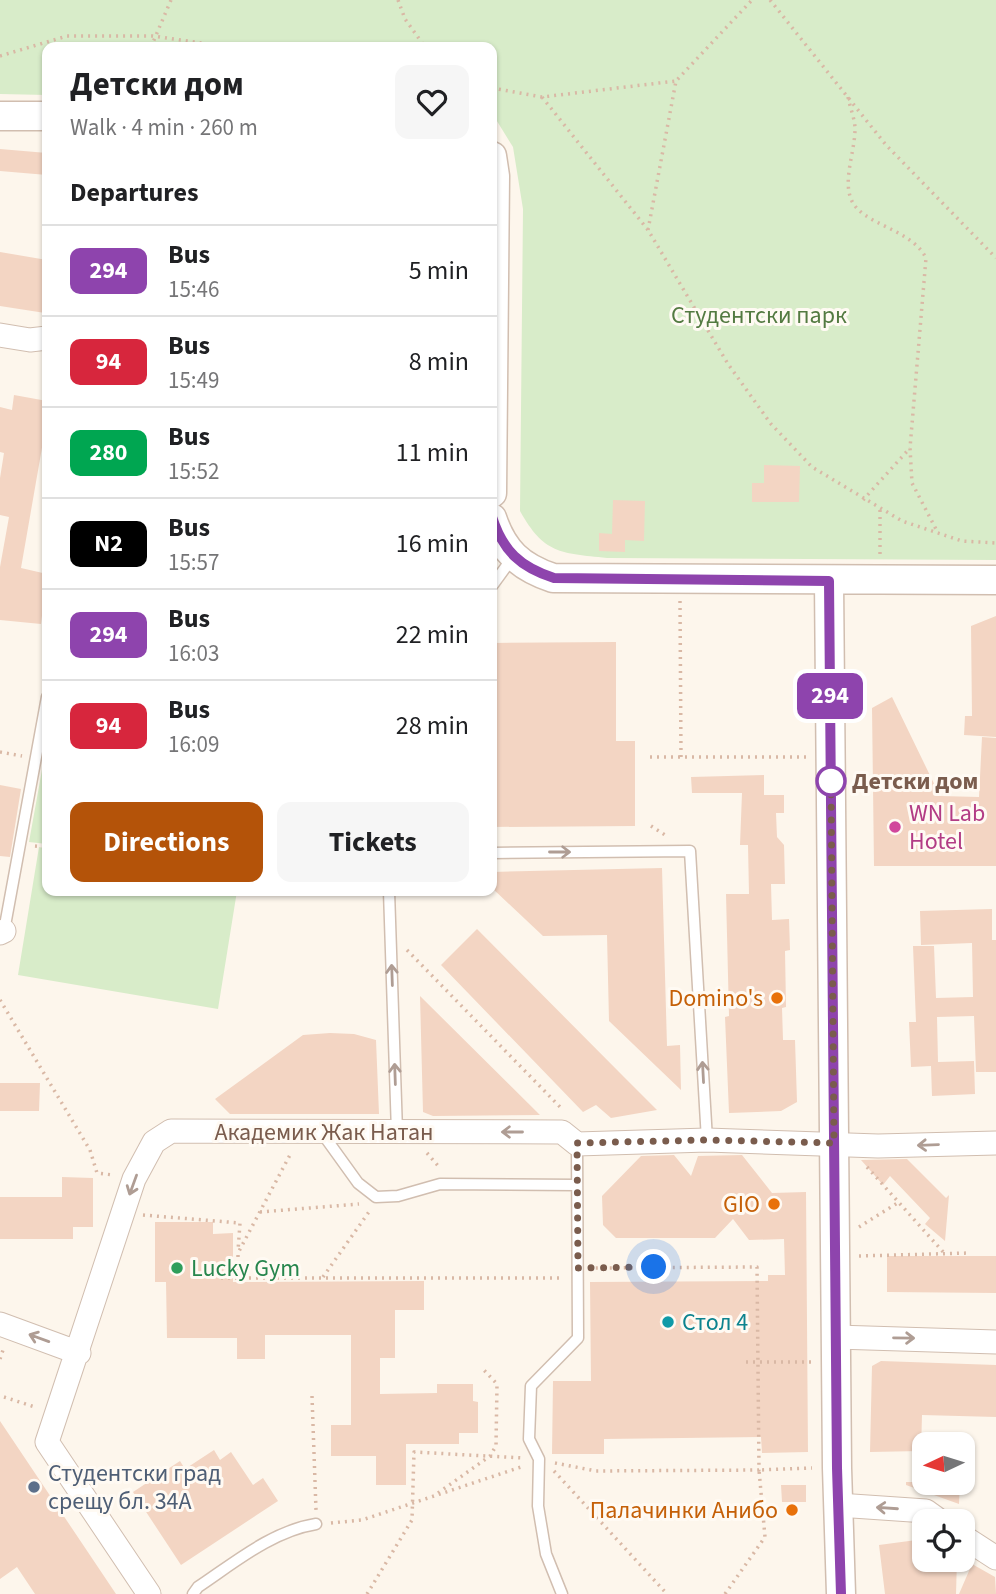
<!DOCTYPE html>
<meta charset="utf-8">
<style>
body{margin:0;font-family:"Source Sans 3",sans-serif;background:#f6f6f6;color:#202124;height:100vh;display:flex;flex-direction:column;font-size:26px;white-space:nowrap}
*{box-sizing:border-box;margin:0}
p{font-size:23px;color:#757577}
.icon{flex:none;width:38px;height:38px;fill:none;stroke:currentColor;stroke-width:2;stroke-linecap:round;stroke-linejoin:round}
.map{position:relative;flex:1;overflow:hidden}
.panel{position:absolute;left:42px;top:42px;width:455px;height:854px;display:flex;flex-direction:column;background:#fff;border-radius:14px;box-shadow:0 2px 5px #0004}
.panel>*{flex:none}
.badge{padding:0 14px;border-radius:10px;font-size:24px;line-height:46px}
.needle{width:46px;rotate:266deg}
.controls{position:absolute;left:912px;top:1432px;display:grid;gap:14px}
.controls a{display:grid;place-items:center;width:63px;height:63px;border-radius:14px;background:#fff;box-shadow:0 2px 5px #0004;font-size:35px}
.you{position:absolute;width:35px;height:35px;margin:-18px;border:5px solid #fff;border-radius:50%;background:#1a73e8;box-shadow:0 0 0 10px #1a73e833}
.map>.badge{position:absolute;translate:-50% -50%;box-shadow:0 0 0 4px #fff}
h2{padding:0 28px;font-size:26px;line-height:63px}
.round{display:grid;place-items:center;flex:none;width:74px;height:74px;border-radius:14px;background:#f6f6f6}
.summary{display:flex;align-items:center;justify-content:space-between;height:119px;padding:0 28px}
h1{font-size:33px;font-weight:700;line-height:52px}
.cta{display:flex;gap:14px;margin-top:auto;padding:14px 28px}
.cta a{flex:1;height:80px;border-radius:14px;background:#b45309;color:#fff;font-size:28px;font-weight:700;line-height:80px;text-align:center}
.cta a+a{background:#f6f6f6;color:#202124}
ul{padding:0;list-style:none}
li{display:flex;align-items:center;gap:21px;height:91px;padding:0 28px;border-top:2px solid #e0e0e0}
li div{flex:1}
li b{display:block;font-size:26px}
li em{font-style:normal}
li .badge{min-width:77px;font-weight:700;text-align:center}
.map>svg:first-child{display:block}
</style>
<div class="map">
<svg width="996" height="1594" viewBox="0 0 996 1594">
<rect width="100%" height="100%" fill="#fdf6ec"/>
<!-- green -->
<path fill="#d8ecc9" d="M0,0H996V560L607,558C560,553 544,554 520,511L523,209L513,147L492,113V47H47V95L0,94Z
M47,742V844L29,842Z
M39,847L47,849V891H237L218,1009L18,975Z"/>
<!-- building -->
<path fill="#f3d5c3" d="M0,149L47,153V175L0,171Z
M0,252L47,260L45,313L0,306Z
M14,395L47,401V419L21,568L47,574L41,624L0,620V567L9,517L0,515V478L4,453L0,452V407L12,410Z
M764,465L800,466L799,502H752V483H764Z
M613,500L645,501L644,541L625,540V552L599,551V533L612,534Z
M996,616V737L964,735L965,716H972L971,626Z
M616,642V741H635V826L492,827V643Z
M892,697L940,796L979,797L982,737L996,738V866H874L872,708Z
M764,775V795H784V813H776L777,837L784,845L785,884H771L772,920L789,919L790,950L785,951L786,1007L782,1008L783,1040H795L797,1102L781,1111L729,1113L725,1017L729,1016L726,894H749L748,845H740L742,793H692L691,777Z
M0,785L21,789L10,857L0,856Z
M662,868L667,1046L680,1045L681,1090L609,1021L607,935L543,936L492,888V872Z
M992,909V940H996V1072H976L974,1016L937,1017L938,1062L974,1061L975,1094L932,1096L931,1066L911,1067L909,1022H916L913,946H934L936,998L973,997L972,943L921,945L920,911Z
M477,929L624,1077L657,1110L611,1118L596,1105L583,1112L441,965Z
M420,996L540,1115L433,1116L423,1112Z
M330,1033L354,1034L376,1040L379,1114H230L215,1099L303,1035Z
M0,1083H40L39,1111H0Z
M674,1155L691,1176L698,1156L742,1155L772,1193L806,1192L808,1452L762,1453L761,1437L604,1439V1454H552L553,1381H591L590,1282L768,1281V1275H785L784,1239L749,1240L733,1219L715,1238H616L603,1225L602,1196L641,1156Z
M907,1159L946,1198L949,1195L945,1241L925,1224L930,1218L890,1176L883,1185L861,1160Z
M62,1177L93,1178V1227H73V1239H0V1197H62Z
M155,1222H213V1234L233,1233V1282L424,1281V1310H395V1358H380V1394L437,1393V1384H473V1401L478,1402V1433H459V1444H406V1485H376V1456H331V1425H351V1335H265V1359H237V1338H167L166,1282H155Z
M887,1256H996V1293L887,1292Z
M881,1361L996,1365V1417L922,1415L921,1451L870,1452L872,1366Z
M0,1421L116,1594H35L17,1567L0,1579Z
M214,1450L220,1460L231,1452L253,1485L263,1478L278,1501L181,1565L133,1492L180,1461L185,1469Z
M906,1482H960L959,1504L906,1485Z
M781,1485H806V1502H782Z
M924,1539V1559H957L956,1594H885L879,1545Z
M972,1564L995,1577L996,1594H959Z"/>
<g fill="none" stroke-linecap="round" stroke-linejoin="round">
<!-- service casing -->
<g stroke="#d1beb0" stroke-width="13">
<path id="service" d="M492,586L513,557
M492,853L690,851L707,1140
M389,891L397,1132
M4,931L47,697
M322,1133L358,1183L376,1197L398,1196L440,1184L577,1185
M193,1594L198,1587C234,1563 272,1531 316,1524
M562,1594L546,1554L538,1506L539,1459L529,1439L531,1386L578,1338L577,1144"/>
</g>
<!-- minor casing -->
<g stroke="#d1beb0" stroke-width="25">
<path id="minor" d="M0,335L30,340L47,338
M0,933L4,931
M0,1324L79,1353
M836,1337L996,1342
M838,1505L926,1511L940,1521
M962,1536L996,1558
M149,1594L47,1442L134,1179L154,1142L171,1131L562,1132L577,1144L707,1140L878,1146L996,1143"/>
</g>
<!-- tertiary casing -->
<g stroke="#d1beb0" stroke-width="31">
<path id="tertiary" d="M0,116H47
M492,156L495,176L492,493
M492,518C503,551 520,567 553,578L996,580
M829,581L837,1468L841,1594"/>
</g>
<!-- path -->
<path stroke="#d9b8a5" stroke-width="3.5" stroke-dasharray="2 5" stroke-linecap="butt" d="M398,0L405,19L425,47
M770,0L886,145L996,258
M151,47L171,0
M0,56L67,36H153L228,47
M492,88L542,97L676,81
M542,97L648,230L728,364L771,424L812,467L902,521L962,541L996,543
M848,97C850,108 855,119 855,129C855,151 843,179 851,199C861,225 911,228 926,258L910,448L912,483L938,533
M648,230L676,81L752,0
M863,500L910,448
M880,554V510
M680,601L681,757
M0,752L22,756
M650,757H808
M651,826L665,835
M35,846L47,847
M407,950L563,1110
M0,1000L90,1150L97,1173L113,1175
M427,1153L440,1168
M867,1167L945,1254
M260,1212L359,1204
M143,1215L240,1223L238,1251
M859,1227L899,1202
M859,1256L970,1253
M323,1277L371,1209
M221,1278H562
M238,1278V1253L291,1153
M0,1359L3,1350
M746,1362H814
M312,1396L316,1510
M4,1397L35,1407
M555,1463L596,1471L759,1470L757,1267L592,1268
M554,1471L667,1594
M438,1493L490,1456L496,1446L497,1384L482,1368
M331,1523L362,1520L524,1466
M367,1594L412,1520L414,1452L523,1458
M725,1594L765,1537L759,1470L812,1468"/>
<!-- service -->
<use href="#service" stroke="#fff" stroke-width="10"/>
<!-- minor -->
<use href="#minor" stroke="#fff" stroke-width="23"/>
<!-- tertiary -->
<use href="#tertiary" stroke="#fff" stroke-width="28"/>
</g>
<!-- one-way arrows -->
<defs><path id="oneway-shaft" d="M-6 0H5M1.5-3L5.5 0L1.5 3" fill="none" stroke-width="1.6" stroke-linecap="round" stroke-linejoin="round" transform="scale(1.75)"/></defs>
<g stroke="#af9d94">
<use href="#oneway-shaft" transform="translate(560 852)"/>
<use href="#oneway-shaft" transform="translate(392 975) rotate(-92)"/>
<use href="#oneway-shaft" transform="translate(703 1072) rotate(-93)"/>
<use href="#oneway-shaft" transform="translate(395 1074) rotate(-92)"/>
<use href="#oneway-shaft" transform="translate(512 1132) rotate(-180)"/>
<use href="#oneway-shaft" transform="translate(928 1145) rotate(178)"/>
<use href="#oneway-shaft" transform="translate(133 1185) rotate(110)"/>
<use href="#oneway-shaft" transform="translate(39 1338) rotate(-160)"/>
<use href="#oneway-shaft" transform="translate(904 1338) rotate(1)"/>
<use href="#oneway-shaft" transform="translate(887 1508) rotate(-176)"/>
</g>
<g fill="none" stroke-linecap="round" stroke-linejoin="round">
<!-- line casing -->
<g stroke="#fff" stroke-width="16">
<path id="line" d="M492,517C503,551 520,567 554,578L829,581L837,1468L841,1594"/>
</g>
<!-- line -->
<use href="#line" stroke="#8e44ad" stroke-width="10"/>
<!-- walk -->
<path stroke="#7a5c4d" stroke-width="7" stroke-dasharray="0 12.6" d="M654,1267L578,1268L577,1143L707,1140L834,1143L831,781"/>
</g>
<!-- markers -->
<circle fill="#fff" stroke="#8e44ad" stroke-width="3.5" cx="831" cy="781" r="14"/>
<circle fill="#d1479c" stroke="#fffaf3" stroke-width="2.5" cx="895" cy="827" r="7"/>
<g fill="#e8710a" stroke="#fffaf3" stroke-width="2.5">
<circle cx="777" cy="998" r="7"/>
<circle cx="774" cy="1204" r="7"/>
<circle cx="792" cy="1510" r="7"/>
</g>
<circle fill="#2e9e5b" stroke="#fffaf3" stroke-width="2.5" cx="177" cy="1268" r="7"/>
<circle fill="#0f9aa8" stroke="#fffaf3" stroke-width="2.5" cx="668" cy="1322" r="7"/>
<circle fill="#5c6f8a" stroke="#fffaf3" stroke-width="2.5" cx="34" cy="1487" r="7"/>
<g text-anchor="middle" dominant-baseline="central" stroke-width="6" stroke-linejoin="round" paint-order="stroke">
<!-- park labels -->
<g font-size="24" fill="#537a41" stroke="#fffaf3">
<text x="759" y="315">Студентски парк</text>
</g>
<!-- stop labels -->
<g font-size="24" font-weight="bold" fill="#7a5c4d" stroke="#fffaf3" text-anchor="start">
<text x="852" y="781">Детски дом</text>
</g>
<!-- hotel labels -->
<g font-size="24" fill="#b23c85" stroke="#fffaf3" text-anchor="start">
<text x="909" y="813">WN Lab<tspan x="909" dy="28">Hotel</tspan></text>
</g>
<!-- food labels -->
<g font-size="24" fill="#c56008" stroke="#fffaf3" text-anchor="end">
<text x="763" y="998">Domino's</text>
<text x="760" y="1204">GIO</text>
<text x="778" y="1510">Палачинки Анибо</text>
</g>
<!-- street labels -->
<g font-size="24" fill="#7a5c4d" stroke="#fffaf3">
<text x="324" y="1132">Академик Жак Натан</text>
</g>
<!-- leisure labels -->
<g font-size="24" fill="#27864d" stroke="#fffaf3" text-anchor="start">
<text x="191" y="1268">Lucky Gym</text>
</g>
<!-- culture labels -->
<g font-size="24" fill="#0d838f" stroke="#fffaf3" text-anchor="start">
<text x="682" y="1322">Стол 4</text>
</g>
<!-- service labels -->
<g font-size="24" fill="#4e5e75" stroke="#fffaf3" text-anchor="start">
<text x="48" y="1473">Студентски град<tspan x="48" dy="28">срещу бл. 34А</tspan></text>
</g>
</g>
</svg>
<div class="controls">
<a><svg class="needle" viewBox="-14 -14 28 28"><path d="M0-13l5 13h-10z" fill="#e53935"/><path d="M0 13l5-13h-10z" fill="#757577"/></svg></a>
<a><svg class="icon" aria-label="locate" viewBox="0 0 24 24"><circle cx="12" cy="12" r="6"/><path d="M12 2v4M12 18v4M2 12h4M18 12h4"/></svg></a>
</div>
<div class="you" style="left:654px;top:1267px"></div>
<b class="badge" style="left:830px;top:696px;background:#8e44ad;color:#fff">294</b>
<section class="panel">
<div class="summary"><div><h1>Детски дом</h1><p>Walk · 4 min · 260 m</p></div><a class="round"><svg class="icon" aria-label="heart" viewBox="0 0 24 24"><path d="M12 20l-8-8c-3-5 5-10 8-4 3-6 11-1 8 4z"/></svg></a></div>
<h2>Departures</h2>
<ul>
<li><span class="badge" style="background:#8e44ad;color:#fff">294</span><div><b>Bus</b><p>15:46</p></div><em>5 min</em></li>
<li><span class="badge" style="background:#d7263d;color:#fff">94</span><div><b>Bus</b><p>15:49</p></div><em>8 min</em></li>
<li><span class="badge" style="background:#00a651;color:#fff">280</span><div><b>Bus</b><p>15:52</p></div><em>11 min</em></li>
<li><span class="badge" style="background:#000;color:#fff">N2</span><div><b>Bus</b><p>15:57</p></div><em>16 min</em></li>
<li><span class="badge" style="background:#8e44ad;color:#fff">294</span><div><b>Bus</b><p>16:03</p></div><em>22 min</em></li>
<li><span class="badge" style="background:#d7263d;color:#fff">94</span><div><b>Bus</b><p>16:09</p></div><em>28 min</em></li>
</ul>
<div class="cta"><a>Directions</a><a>Tickets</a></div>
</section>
</div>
